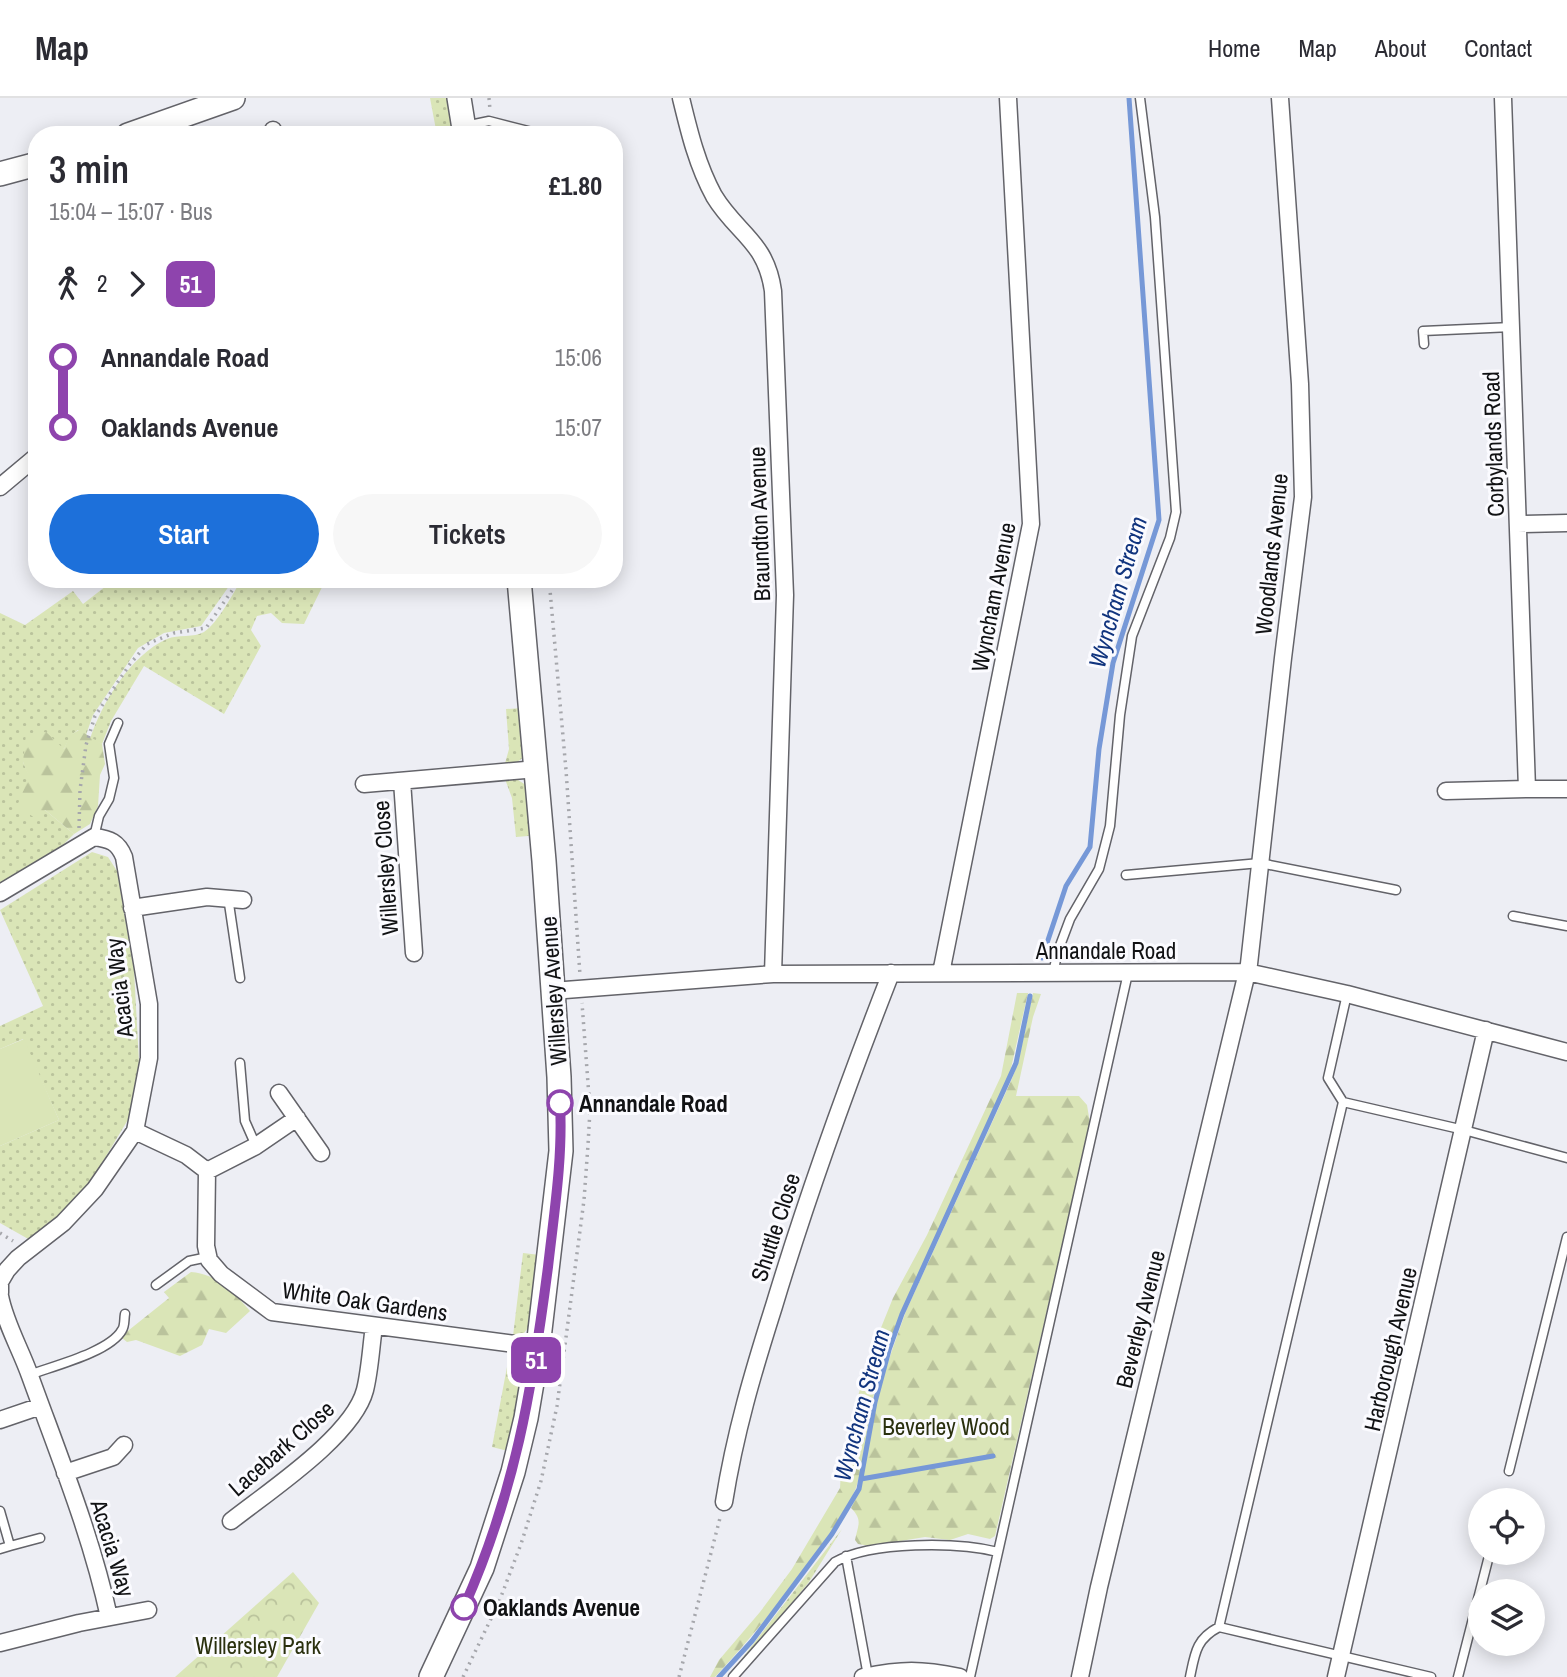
<!DOCTYPE html>
<meta charset="utf-8">
<style>
body{margin:0;font-family:"Archivo Narrow",sans-serif;background:#f7f7f7;color:#2b2b33;height:100vh;display:flex;flex-direction:column;font-size:26px;white-space:nowrap}
*{box-sizing:border-box;margin:0}
p{font-size:23px;color:#7c7c81}
.icon{flex:none;width:38px;height:38px;fill:none;stroke:currentColor;stroke-width:2;stroke-linecap:round;stroke-linejoin:round}
.map{position:relative;flex:1;overflow:hidden}
.details{position:absolute;left:28px;top:28px;width:595px;height:462px;display:flex;flex-direction:column;background:#fff;border-radius:28px;box-shadow:0 4px 18px #0003}
.details>*{flex:none}
.badge{padding:0 14px;border-radius:10px;font-size:24px;line-height:46px}
.controls{position:absolute;left:1468px;top:1390px;display:grid;gap:14px}
.controls a{display:grid;place-items:center;width:77px;height:77px;border-radius:50%;background:#fff;box-shadow:0 4px 18px #0003;font-size:35px}
.map>.badge{position:absolute;translate:-50% -50%;box-shadow:0 0 0 4px #fff}
.legs{display:flex;align-items:center;gap:10px;height:77px;padding:0 21px;font-size:23px}
.legs p{margin-inline-start:auto}
.summary{display:flex;align-items:center;justify-content:space-between;height:119px;padding:0 21px}
h1{font-size:38px;font-weight:600;line-height:52px}
.button{display:flex;gap:14px;margin-top:auto;padding:14px 21px}
.button a{flex:1;height:80px;border-radius:42px;background:#1d70da;color:#fff;font-size:28px;font-weight:600;line-height:80px;text-align:center}
.button a+a{background:#f7f7f7;color:#2b2b33}
ul{padding:0 21px;list-style:none}
li{display:flex;align-items:center;gap:24px;height:70px;font-size:26px}
li i{display:grid;place-items:center;width:10px;height:100%;margin:0 9px;background:currentColor}
li i::after{content:'';width:18px;height:18px;margin:-9px;border:5px solid;border-radius:50%;background:#fff}
li p{margin-inline-start:auto}
li:first-child i{background:linear-gradient(#0000 50%,currentColor 0)}
li:last-child i{background:linear-gradient(currentColor 50%,#0000 0)}
header{display:flex;align-items:center;gap:42px;box-sizing:border-box;height:98px;padding:0 35px;background:#fff;border-bottom:2px solid #e1e1e2}
header strong{font-size:33px}
nav{display:flex;gap:38px;margin-inline-start:auto;font-size:24px}
.map>svg:first-child{display:block}
</style>
<header>
<strong>Map</strong>
<nav><a>Home</a><a>Map</a><a>About</a><a>Contact</a></nav>
</header>
<div class="map">
<svg width="1567" height="1579" viewBox="0 0 1567 1579">
<defs>
<pattern id="grass-dots" width="8" height="8" patternUnits="userSpaceOnUse" patternTransform="scale(1.75)"><rect width="8" height="8" fill="#dae5b7"/><path d="M2 2h.1M6 6h.1" fill="none" stroke="#bac39c" stroke-width="1.8" stroke-linecap="round"/></pattern>
<pattern id="forest-firs" width="22" height="20" patternUnits="userSpaceOnUse" patternTransform="scale(1.75)"><rect width="22" height="20" fill="#dae5b7"/><path d="M5 1l3.5 6h-7zM16 11l3.5 6h-7z" fill="#bac39c"/></pattern>
<pattern id="park-crowns" width="20" height="18" patternUnits="userSpaceOnUse" patternTransform="scale(1.75)"><rect width="20" height="18" fill="#dae5b7"/><path d="M2 6a3 3 0 1 1 6 0M12 15a3 3 0 1 1 6 0" fill="none" stroke="#bac39c"/></pattern>
</defs>
<rect width="100%" height="100%" fill="#edeef4"/>
<!-- grass -->
<path fill="url(#grass-dots)" d="M430,0H448L454,37H437Z
M115,481H234L201,528L164,535L138,550L93,617L86,637L78,632L71,637L64,651L61,650L23,664L45,712L74,736L57,753L0,788V515L25,527L73,493L83,506Z
M242,481H326L304,526L282,525L271,515L257,518L251,532L261,548L224,616L144,568L111,623L102,646L90,641C102,604 131,557 167,541C178,536 194,540 204,534C218,525 233,495 242,481Z
M522,610L526,657L515,666L504,669L509,651L506,611Z
M505,681L518,682L529,689L531,736L528,738L516,739L512,700Z
M92,754L108,759L117,773L134,872L139,964L129,1020L90,1085L62,1116L30,1142L0,1125V1048L59,1022L23,941L0,951V928L43,908L0,812Z
M523,1155L540,1157L531,1226L524,1235L513,1238Z
M510,1253L517,1256L524,1268L508,1353L492,1349Z
M842,1431L809,1484L758,1547L737,1567Z"/>
<!-- forest -->
<path fill="url(#forest-firs)" d="M79,632L102,646L105,666L100,677L98,708L90,726L74,736L45,712L35,720L17,708L29,679L23,664L26,636L46,634L64,651L70,637Z
M1017,895H1028L1009,979L900,1218C889,1247 878,1276 872,1305C866,1333 865,1363 856,1390C849,1408 837,1425 826,1441C792,1490 755,1536 715,1579H710L719,1562L760,1514L792,1471L840,1390L841,1373L854,1311L872,1252L893,1200L927,1137L1001,978Z
M1033,895L1041,896L1033,919L1016,998H1079L1087,1007L1090,1025L995,1438L990,1441L968,1436L950,1442L925,1439L870,1448L858,1446L855,1442C858,1427 863,1422 851,1410C866,1379 867,1349 874,1316C881,1281 894,1247 906,1213L1011,983L1018,965Z
M191,1174C217,1176 234,1194 250,1213L226,1235L209,1231L202,1247L180,1258L136,1242L127,1244L122,1240L124,1236L169,1200L164,1194Z"/>
<!-- park -->
<path fill="url(#park-crowns)" d="M293,1474L319,1505L277,1579H175Z"/>
<!-- pitch -->
<path fill="#dae5b7" d="M24,941L59,1022L0,1048V951Z"/>
<g fill="none" stroke-linecap="round" stroke-linejoin="round">
<!-- stream -->
<path stroke="#7698d7" stroke-width="5" d="M1042,860L1066,788L1090,749L1099,651L1113,565L1159,422L1129,0
M861,1381L993,1358
M719,1579L752,1543L832,1436L859,1391L875,1304L889,1252L902,1216L1016,965L1030,898"/>
<!-- lane casing -->
<g stroke="#636369" stroke-width="11">
<path id="lane" d="M465,28L489,23L544,37
M1424,246L1423,233L1512,229
M94,739L99,718L109,701L114,680L109,646L118,625
M1126,777L1260,765L1396,792
M228,799L240,880
M1513,818L1567,828
M1053,875L1058,853L1070,821L1099,771L1110,728L1120,617L1132,538L1170,440L1176,414L1155,119L1140,0
M1347,896L1328,980L1343,1004L1219,1529L1431,1579
M240,965L245,1023L256,1048
M1343,1004L1464,1032L1567,1060
M156,1187L189,1163L208,1159
M29,1277C53,1268 110,1254 122,1232C125,1228 124,1221 125,1216
M1509,1373L1567,1139
M0,1413L10,1448L0,1451
M10,1448L40,1440
M846,1458L868,1578
M733,1579L835,1464C871,1443 958,1444 998,1454
M970,1579L1128,875
M1190,1579C1195,1555 1196,1541 1219,1529
M1458,1579L1490,1454"/>
</g>
<!-- street casing -->
<g stroke="#636369" stroke-width="19">
<path id="street" d="M681,0C689,33 697,67 714,98C737,136 766,143 773,193L785,497L773,876
M1503,0L1527,691H1567
M273,37V32
M0,389L37,358
M1518,426L1567,425
M402,683L414,855
M364,686L537,671
M1446,693L1527,691
M0,795L94,739C110,741 118,744 124,759L149,906V960L135,1033L95,1091L63,1125L18,1160L7,1172L0,1184V1195
M132,810L207,799L243,802
M941,875L1031,426L1008,0
M552,893L773,876L1247,874L1347,896L1567,954
M279,995L321,1055
M135,1033L186,1057L207,1073L206,1148L209,1162L221,1176L272,1214L538,1249
M207,1073L256,1048L297,1020
M0,1198C5,1225 21,1252 30,1278C59,1358 91,1436 109,1519
M0,1322L41,1308
M65,1375L113,1359L124,1347
M724,1404C735,1335 753,1274 774,1208C808,1095 848,985 891,875
M231,1423C269,1393 353,1338 365,1292C370,1272 371,1249 374,1228
M0,1545L79,1525L148,1512
M863,1579C902,1571 921,1571 960,1579
M1080,1579L1099,1489L1249,866L1283,560L1303,399L1300,286L1280,0
M1336,1579L1486,932"/>
</g>
<!-- secondary casing -->
<g stroke="#636369" stroke-width="26">
<path id="secondary" d="M459,0L465,37
M128,37L233,0
M0,76L37,66
M431,1579L482,1470L513,1374L526,1320L538,1249L561,1053L559,979L544,763L519,481"/>
</g>
<!-- path -->
<path stroke="#a6a7ac" stroke-width="3.5" stroke-dasharray="2 5" stroke-linecap="butt" d="M489,0L490,12
M549,481L566,672L580,877
M79,730L80,692L86,647L95,618L130,566L147,546L174,535L206,530L240,481
M0,1135L13,1143
M886,1252L892,1254
M463,1579L499,1504L521,1446L541,1383L557,1308L584,1102L588,1047L590,1012L582,905
M679,1579L720,1420"/>
<!-- lane -->
<use href="#lane" stroke="#fff" stroke-width="8"/>
<!-- street -->
<use href="#street" stroke="#fff" stroke-width="16"/>
<!-- secondary -->
<use href="#secondary" stroke="#fff" stroke-width="23"/>
</g>
<g fill="none" stroke-linecap="round" stroke-linejoin="round">
<!-- line-1 casing -->
<g stroke="#fff" stroke-width="16">
<path id="line-1" d="M464,1509C515,1394 532,1293 548,1169C554,1115 563,1060 560,1005"/>
</g>
<!-- line-1 -->
<use href="#line-1" stroke="#8e44ad" stroke-width="10"/>
</g>
<!-- markers -->
<g fill="#fff" stroke="#8e44ad" stroke-width="3.5">
<circle cx="560" cy="1005" r="12"/>
<circle cx="464" cy="1509" r="12"/>
</g>
<g text-anchor="middle" dominant-baseline="central" stroke-width="6" stroke-linejoin="round" paint-order="stroke">
<!-- street labels -->
<g font-size="23" fill="#111214" stroke="#fbfbff">
<text transform="translate(1493 346) rotate(-92)">Corbylands Road</text>
<text transform="translate(759 426) rotate(-92)">Braundton Avenue</text>
<text transform="translate(1271 456) rotate(-84)">Woodlands Avenue</text>
<text transform="translate(993 499) rotate(-79)">Wyncham Avenue</text>
<text transform="translate(385 770) rotate(-94)">Willersley Close</text>
<text x="1106" y="852">Annandale Road</text>
<text transform="translate(119 890) rotate(-97)">Acacia Way</text>
<text transform="translate(553 893) rotate(-94)">Willersley Avenue</text>
<text transform="translate(775 1129) rotate(-72)">Shuttle Close</text>
<text transform="translate(365 1203) rotate(8)">White Oak Gardens</text>
<text transform="translate(1140 1221) rotate(-76)">Beverley Avenue</text>
<text transform="translate(1390 1251) rotate(-77)">Harborough Avenue</text>
<text transform="translate(281 1350) rotate(-41)">Lacebark Close</text>
<text transform="translate(113 1450) rotate(73)">Acacia Way</text>
</g>
<!-- stop labels -->
<g font-size="23" font-weight="bold" fill="#111214" stroke="#fbfbff" text-anchor="start">
<text x="579" y="1005">Annandale Road</text>
<text x="483" y="1509">Oaklands Avenue</text>
</g>
<!-- park labels -->
<g font-size="23" fill="#2a300e" stroke="#fbfbff">
<text x="946" y="1328">Beverley Wood</text>
<text x="258" y="1547">Willersley Park</text>
</g>
<!-- water labels -->
<g font-size="24" font-style="italic" fill="#11347e" stroke="#fbfbff">
<text transform="translate(1117 494) rotate(-74)">Wyncham Stream</text>
<text transform="translate(861 1307) rotate(-75)">Wyncham Stream</text>
</g>
</g>
</svg>
<div class="controls">
<a><svg class="icon" aria-label="locate" viewBox="0 0 24 24"><circle cx="12" cy="12" r="6"/><path d="M12 2v4M12 18v4M2 12h4M18 12h4"/></svg></a>
<a><svg class="icon" aria-label="layers" viewBox="0 0 24 24"><path d="M12 4l9 5-9 5-9-5zM3 14l9 5 9-5"/></svg></a>
</div>
<b class="badge" style="left:536px;top:1262px;background:#8e44ad;color:#fff">51</b>
<section class="details">
<div class="summary"><div><h1>3 min</h1><p>15:04 – 15:07 · Bus</p></div><b>£1.80</b></div>
<div class="legs"><svg class="icon" aria-label="walk" viewBox="0 0 24 24"><circle cx="13" cy="4" r="2"/><path d="M13 8l-2 6 4 7M11 14l-3 7M7 12l3-4h3l4 4"/></svg>2<svg class="icon" aria-label="forward" viewBox="0 0 24 24"><path d="M9 5l7 7-7 7"/></svg><b class="badge" style="background:#8e44ad;color:#fff">51</b></div>
<ul>
<li><i style="color:#8e44ad"></i><b>Annandale Road</b><p>15:06</p></li>
<li><i style="color:#8e44ad"></i><b>Oaklands Avenue</b><p>15:07</p></li>
</ul>
<div class="button"><a>Start</a><a>Tickets</a></div>
</section>
</div>
